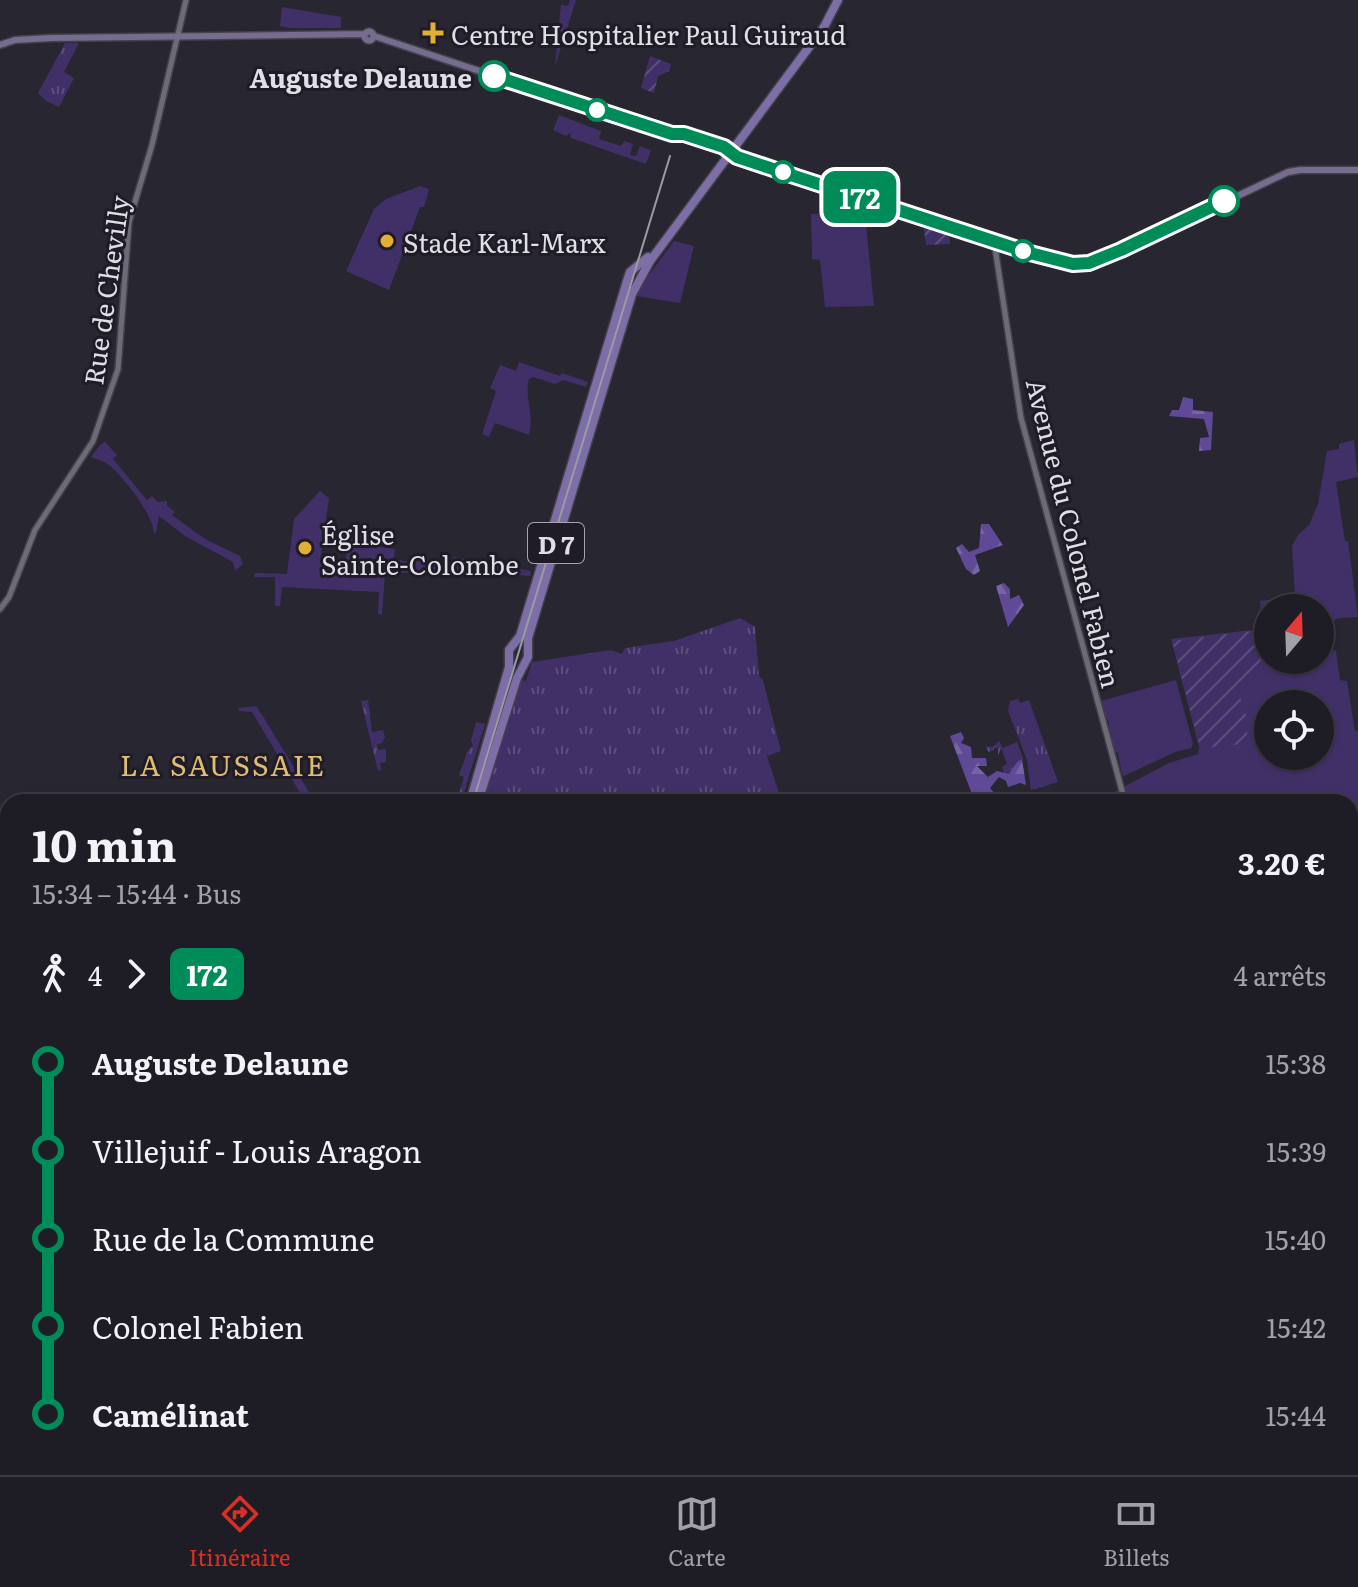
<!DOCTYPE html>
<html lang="fr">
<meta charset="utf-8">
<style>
body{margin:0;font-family:Literata,serif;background:#26252d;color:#f1f3f6;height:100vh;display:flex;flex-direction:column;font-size:30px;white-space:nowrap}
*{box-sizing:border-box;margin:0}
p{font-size:26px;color:#a1a1a7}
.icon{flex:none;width:44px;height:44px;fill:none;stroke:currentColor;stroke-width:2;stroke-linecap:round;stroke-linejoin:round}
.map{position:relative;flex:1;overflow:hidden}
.sheet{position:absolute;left:0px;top:794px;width:1358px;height:682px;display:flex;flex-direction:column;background:#1e1c25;border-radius:24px 24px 0 0;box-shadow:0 2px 6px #0004,0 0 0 2px #3c3a42}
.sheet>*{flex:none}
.badge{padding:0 16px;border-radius:12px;font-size:28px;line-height:52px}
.needle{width:52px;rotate:19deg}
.buttons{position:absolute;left:1254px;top:594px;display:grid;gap:16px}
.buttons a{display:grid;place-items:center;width:80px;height:80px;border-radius:50%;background:#1e1c25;box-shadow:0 2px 6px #0004,0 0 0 2px #3c3a42;font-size:40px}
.map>.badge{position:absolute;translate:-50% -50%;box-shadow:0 0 0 4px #fff}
.legs{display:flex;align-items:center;gap:12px;height:88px;padding:0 32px;font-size:26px}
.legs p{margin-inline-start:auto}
.overview{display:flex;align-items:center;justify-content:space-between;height:136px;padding:0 32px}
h1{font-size:44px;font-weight:700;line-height:60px}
ul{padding:0 32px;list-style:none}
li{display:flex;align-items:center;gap:28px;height:88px;font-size:30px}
li i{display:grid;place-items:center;width:12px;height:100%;margin:0 10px;background:currentColor}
li i::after{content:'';width:20px;height:20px;margin:-10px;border:6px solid;border-radius:50%;background:#1e1c25}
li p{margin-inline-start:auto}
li:first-child i{background:linear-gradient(#0000 50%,currentColor 0)}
li:last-child i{background:linear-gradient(currentColor 50%,#0000 0)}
.menu{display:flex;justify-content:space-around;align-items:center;height:112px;border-top:2px solid #3c3a42;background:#1e1c25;font-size:22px;color:#a1a1a7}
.menu a{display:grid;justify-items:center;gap:4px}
.menu .selected{color:#d93025}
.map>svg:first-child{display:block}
</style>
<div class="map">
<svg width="1358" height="1475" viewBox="0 0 1358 1475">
<defs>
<pattern id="grass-tufts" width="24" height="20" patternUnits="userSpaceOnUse" patternTransform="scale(2)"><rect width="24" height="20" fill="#413067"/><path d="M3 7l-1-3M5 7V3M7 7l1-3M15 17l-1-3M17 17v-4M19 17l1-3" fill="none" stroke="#5c4e7d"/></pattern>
<pattern id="forest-firs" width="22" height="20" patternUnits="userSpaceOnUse" patternTransform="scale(2)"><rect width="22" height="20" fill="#604a97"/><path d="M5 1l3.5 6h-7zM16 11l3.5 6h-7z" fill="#7664a6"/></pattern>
<pattern id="cemetery-stones" width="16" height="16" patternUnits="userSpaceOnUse" patternTransform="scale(2)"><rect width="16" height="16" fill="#413067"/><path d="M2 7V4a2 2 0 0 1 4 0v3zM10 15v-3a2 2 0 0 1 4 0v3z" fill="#5c4e7d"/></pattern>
<pattern id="garden-furrows" width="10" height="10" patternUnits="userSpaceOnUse" patternTransform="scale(2)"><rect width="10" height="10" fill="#413067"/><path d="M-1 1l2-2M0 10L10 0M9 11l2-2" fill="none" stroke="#5c4e7d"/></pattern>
</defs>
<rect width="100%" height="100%" fill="#282631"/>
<!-- grass -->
<path fill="url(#grass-tufts)" d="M570,0H576L555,66L561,5L568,6Z
M65,43H79L64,72L74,78L59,107L46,101L38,93Z
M740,618L755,627L759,676L763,680L781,751L767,756L782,802H483L521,680L526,681L532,662L611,650L622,654L625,648L674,641Z
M1018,699L1020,703L1029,700L1058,782L1031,790L1027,760L1020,742L1024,751L1008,711L1010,701Z
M368,700L372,732L383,730L385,737L382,743L377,744L378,750L386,749V762L380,763L381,770L378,771L361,701Z
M476,722L485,724L461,802H457L453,799L458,797L464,777L459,775L468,750L473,746L471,740Z
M999,741L1003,748L1017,742L1024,761L1022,759L1017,762L1009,774H1004L1002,767L1007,764L1001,748L998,756V749L993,747L994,750L988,752L986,746L993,747Z"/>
<!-- forest -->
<path fill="url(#forest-firs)" d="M1183,397L1193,399V410L1213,412L1211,450L1199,451L1200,438L1209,437L1204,419L1169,416L1172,410H1179Z
M981,524H989L1003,545L975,555L980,571L974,575L966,569L956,548L962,544L969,552L979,548Z
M1004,583L1010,589V599L1019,595L1024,605L1008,627L996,586Z
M961,732L964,738L961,743L971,747L972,758H986L987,766H977L988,777L997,771L1009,774L1017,762L1022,759L1026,785L1020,783L1008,787L1006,781L999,777L990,788L996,795L995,802H975L950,736Z
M731,1468H812L816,1475H727Z"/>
<!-- cemetery -->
<path fill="url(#cemetery-stones)" d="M283,1468H664L666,1475H281Z"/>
<!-- park -->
<path fill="#413067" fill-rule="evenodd" d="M282,7L341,17V28H288L280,26Z
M559,115L601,131L599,139L621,146L624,141L633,144L630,155L636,156L640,146L651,150L646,164L571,138L570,133L566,136L553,130Z
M420,186L429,189L424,207H420L389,290L346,271L374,209L386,199Z
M825,190L836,193L835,202L840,204L837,214H865L874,306L825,307L820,260L812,259L811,214H822Z
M674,241L694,246L680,303L636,296L643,283Z
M519,362L560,376L562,373L588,382L586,387L563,380L555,384L533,377L529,379C524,400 535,414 529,435L495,423L489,437L482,434L496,391L490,388L500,365L516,371Z
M1354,440L1358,477L1336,482L1345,541H1348L1358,617L1339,618L1324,625L1327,646L1336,651L1340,680L1347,681L1355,731H1358V1224L1350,1267V802H1086L1099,796L1101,799L1169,763L1198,754L1199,747L1171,639L1262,629L1260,601L1295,596L1292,546L1298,535L1309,525L1318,504L1327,451L1339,449V444ZM1268,608H1320V660H1268ZM1268,704H1320V756H1268Z
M105,442L117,455L113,459L147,500L152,496L158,502L167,501V506L175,512L172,515L205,539L240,556L243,564L235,571L233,562L185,536L159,516L156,533H154C153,515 124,477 109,465C104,461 97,460 91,457L100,445Z
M320,491L329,498L320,562L328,564L332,560L345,562L351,528L369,531L367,545L395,549L394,559L409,562L410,558L450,565L454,557L531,571L530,576L445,570L385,574L382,615L378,614L379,592L282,587L280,606H275V577H254L255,573L287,574L294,519Z
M1176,680L1193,744L1191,748L1175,752L1124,776L1122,774L1118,753L1114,751L1108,720L1106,719L1101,701Z
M256,706L264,718L315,802H307L303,798L252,712L239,711L238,708Z
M1045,1468H1242L1239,1475H1044Z"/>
<!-- garden -->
<path fill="url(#garden-furrows)" d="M650,56L671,64L669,71L658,76L654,93L641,88Z
M923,222L949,231L950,244L926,245Z
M1261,630C1264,650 1268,665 1253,681C1247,687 1243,690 1240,697L1245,709L1248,740L1244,744L1203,748L1199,744L1172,641Z"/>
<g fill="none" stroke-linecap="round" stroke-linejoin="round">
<!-- motorway-tunnel -->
<path stroke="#44424c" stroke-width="10" stroke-dasharray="10 5" stroke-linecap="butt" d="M1350,1435L1358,1436
M1350,1445L1358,1446"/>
<!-- tertiary casing -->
<g stroke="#43414a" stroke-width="8">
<path id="tertiary" d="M994,241L1021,418L1125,802
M0,609L9,597L35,530L93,441L118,369L129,222L152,145L186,0"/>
</g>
<!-- secondary casing -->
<g stroke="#43414a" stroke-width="9">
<path id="secondary" d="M364.5 36a4.5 4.5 0 1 1 9 0a4.5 4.5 0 1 1-9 0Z
M374,36L639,124L672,134L680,132L688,135L724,147L737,157L797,177L1076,268L1089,266L1111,256L1288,172L1300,170H1358
M0,45L15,40L51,38L365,34
M0,959L8,961
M674,1468L687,1475"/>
</g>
<!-- primary casing -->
<g stroke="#43414a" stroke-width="11">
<path id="primary" d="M509,667V650L520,636L627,281L630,272L648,257
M470,802L509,667
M478,802L517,678L528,657V638L632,294L650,261L824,27L838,0
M267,1475L269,1468
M276,1475L278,1468"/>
</g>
<!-- motorway casing -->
<g stroke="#43414a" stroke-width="13">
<path id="motorway" d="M702,1472L703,1468
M710,1474L712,1468"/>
</g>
<!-- tertiary -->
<use href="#tertiary" stroke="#6e6b79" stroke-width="5"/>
<!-- secondary -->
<use href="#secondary" stroke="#766c90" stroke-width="6"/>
<!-- primary -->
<use href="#primary" stroke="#7d6ea7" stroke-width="8"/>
<!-- motorway -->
<use href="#motorway" stroke="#8770c5" stroke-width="10"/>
<!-- tram -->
<path stroke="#9c9aa3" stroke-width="2" d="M473,802L670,156
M272,1475L274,1468"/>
</g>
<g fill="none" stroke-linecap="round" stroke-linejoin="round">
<!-- line-1 casing -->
<g stroke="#fff" stroke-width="18">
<path id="line-1" d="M494,76L672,134H684L724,147L737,157L797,177L1030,253L1073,264L1089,263L1121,250L1224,201"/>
</g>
<!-- line-1 -->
<use href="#line-1" stroke="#008c59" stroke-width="12"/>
</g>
<!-- markers -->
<g fill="#e2af34" stroke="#1f1c27" stroke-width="3">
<path d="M429 21h8v8h8v8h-8v8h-8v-8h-8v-8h8z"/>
<circle cx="387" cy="241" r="8"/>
<circle cx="305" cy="548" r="8"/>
</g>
<g fill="#fff" stroke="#008c59" stroke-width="4">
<circle cx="494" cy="76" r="14"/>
<circle cx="597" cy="110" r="10"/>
<circle cx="783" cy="172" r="10"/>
<circle cx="1224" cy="201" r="14"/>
<circle cx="1023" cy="251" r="10"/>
</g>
<g text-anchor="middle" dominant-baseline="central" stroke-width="6" stroke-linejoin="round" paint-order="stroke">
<!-- shield labels -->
<rect fill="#1f1c27" stroke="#a6a4ad" stroke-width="2" x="528" y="523" width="56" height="40" rx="6"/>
<g font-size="24" font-weight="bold" fill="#e0dfe6">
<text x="556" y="543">D 7</text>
</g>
<!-- poi labels -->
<g font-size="26" fill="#e0dfe6" stroke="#1f1c27" text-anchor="start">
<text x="451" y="33">Centre Hospitalier Paul Guiraud</text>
<text x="403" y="241">Stade Karl-Marx</text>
<text x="321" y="533">Église<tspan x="321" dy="30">Sainte-Colombe</tspan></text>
</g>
<!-- stop labels -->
<g font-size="26" font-weight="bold" fill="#e0dfe6" stroke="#1f1c27" text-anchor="end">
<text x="472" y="76">Auguste Delaune</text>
</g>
<!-- street labels -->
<g font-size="26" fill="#e0dfe6" stroke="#1f1c27">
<text transform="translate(105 290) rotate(-82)">Rue de Chevilly</text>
<text transform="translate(1075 533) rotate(76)">Avenue du Colonel Fabien</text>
</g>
<!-- neighbourhood labels -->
<g font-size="28" letter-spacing="2" fill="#dfbc73" stroke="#1f1c27">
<text x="223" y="764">LA SAUSSAIE</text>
</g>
</g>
</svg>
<div class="buttons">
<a><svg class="needle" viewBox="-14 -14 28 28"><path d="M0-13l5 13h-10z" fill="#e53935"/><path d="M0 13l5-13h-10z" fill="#a1a1a7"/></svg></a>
<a><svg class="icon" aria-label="locate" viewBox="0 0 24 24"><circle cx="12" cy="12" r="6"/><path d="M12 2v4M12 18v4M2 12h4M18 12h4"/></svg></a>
</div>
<b class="badge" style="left:860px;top:197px;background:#008c59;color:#fff">172</b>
<section class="sheet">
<div class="overview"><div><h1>10 min</h1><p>15:34 – 15:44 · Bus</p></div><b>3.20 €</b></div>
<div class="legs"><svg class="icon" aria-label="walk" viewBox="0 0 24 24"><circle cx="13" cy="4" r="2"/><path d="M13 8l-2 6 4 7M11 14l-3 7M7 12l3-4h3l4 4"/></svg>4<svg class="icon" aria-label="forward" viewBox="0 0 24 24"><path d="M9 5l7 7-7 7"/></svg><b class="badge" style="background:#008c59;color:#fff">172</b><p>4 arrêts</p></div>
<ul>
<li><i style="color:#008c59"></i><b>Auguste Delaune</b><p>15:38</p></li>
<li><i style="color:#008c59"></i><span>Villejuif - Louis Aragon</span><p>15:39</p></li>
<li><i style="color:#008c59"></i><span>Rue de la Commune</span><p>15:40</p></li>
<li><i style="color:#008c59"></i><span>Colonel Fabien</span><p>15:42</p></li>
<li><i style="color:#008c59"></i><b>Camélinat</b><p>15:44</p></li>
</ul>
</section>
</div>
<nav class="menu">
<a class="selected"><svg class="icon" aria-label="directions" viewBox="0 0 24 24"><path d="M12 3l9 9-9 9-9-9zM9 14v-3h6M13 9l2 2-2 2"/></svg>Itinéraire</a>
<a><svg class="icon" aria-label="map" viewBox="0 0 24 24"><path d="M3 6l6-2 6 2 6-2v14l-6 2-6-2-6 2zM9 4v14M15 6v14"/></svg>Carte</a>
<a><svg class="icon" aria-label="tickets" viewBox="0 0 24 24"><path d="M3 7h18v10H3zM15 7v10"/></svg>Billets</a>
</nav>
